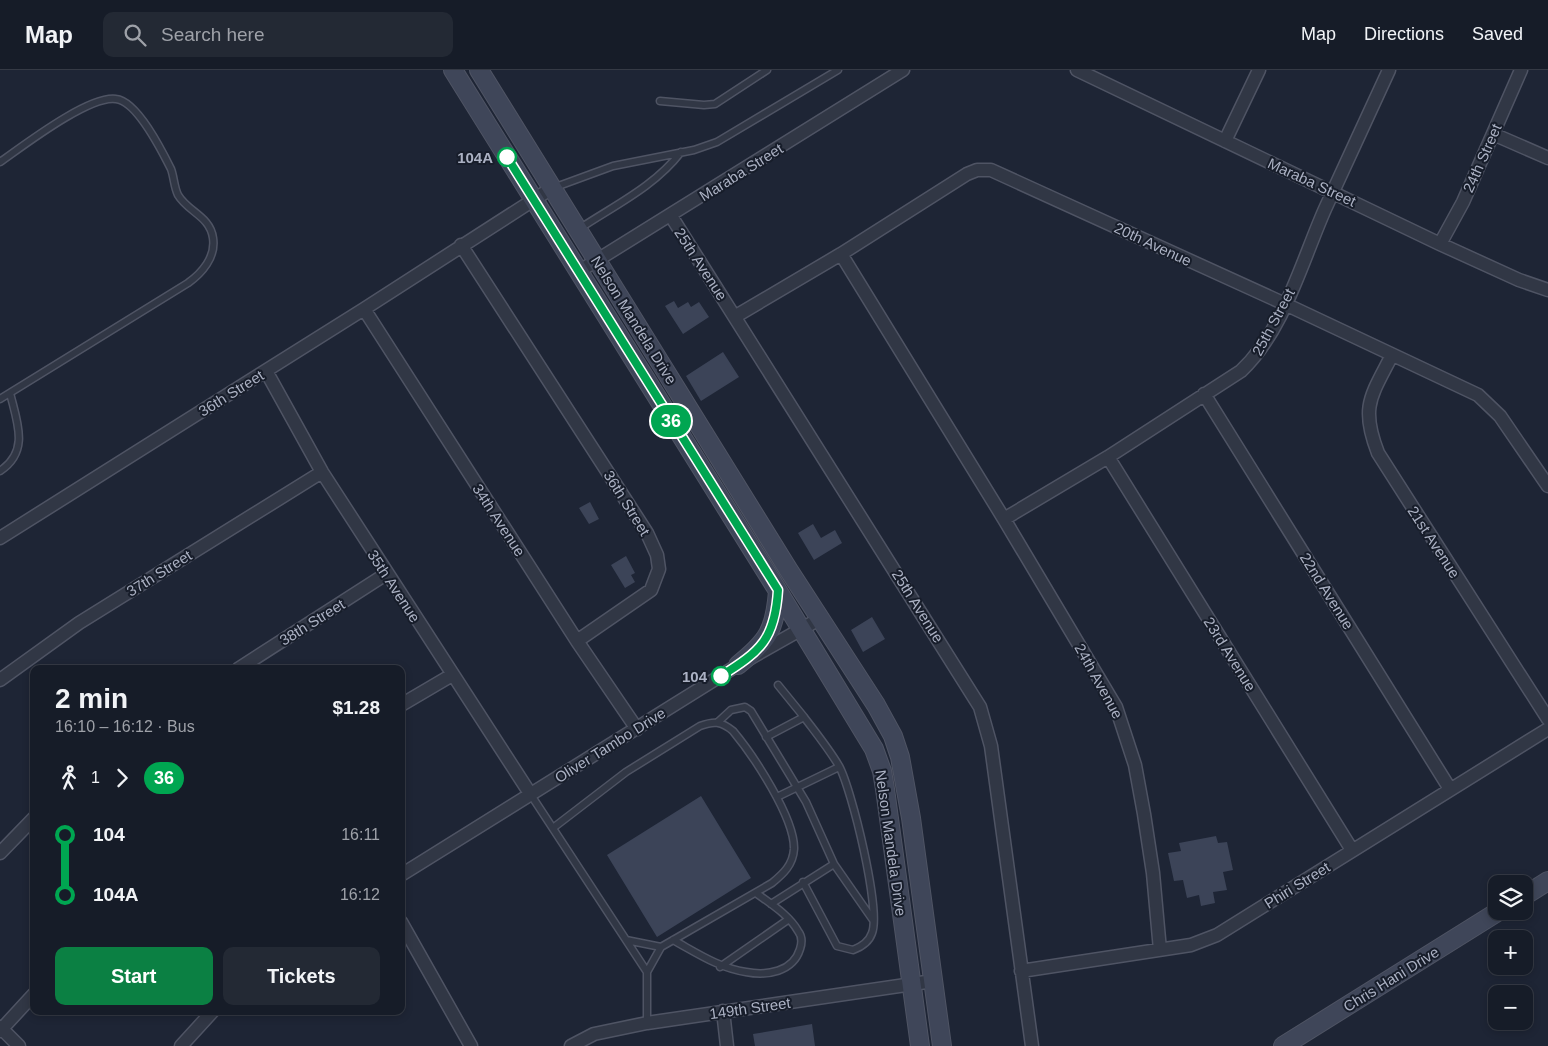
<!DOCTYPE html>
<meta charset="utf-8">
<style>
body{margin:0;font-family:Arial,sans-serif;background:#232934;color:#f1f3f6;height:100vh;display:flex;flex-direction:column;font-size:19px;white-space:nowrap}
*{box-sizing:border-box;margin:0}
p{font-size:16px;color:#9ea1a8}
.icon{flex:none;width:28px;height:28px;fill:none;stroke:currentColor;stroke-width:2;stroke-linecap:round;stroke-linejoin:round}
.map{position:relative;flex:1;overflow:hidden}
.panel{position:absolute;left:30px;top:595px;width:375px;height:350px;display:flex;flex-direction:column;background:#161c28;border-radius:10px;box-shadow:0 2px 8px #0003,0 0 0 1px #353a45}
.panel>*{flex:none}
.badge{padding:0 10px;border-radius:16px;font-size:18px;line-height:32px}
.buttons{position:absolute;left:1488px;top:805px;display:grid;gap:10px}
.buttons a{display:grid;place-items:center;width:45px;height:45px;border-radius:10px;background:#161c28;box-shadow:0 2px 8px #0003,0 0 0 1px #353a45;font-size:25px}
.map>.badge{position:absolute;translate:-50% -50%;box-shadow:0 0 0 2px #fff}
.legs{display:flex;align-items:center;gap:8px;height:55px;padding:0 25px;font-size:16px}
.legs p{margin-inline-start:auto}
.overview{display:flex;align-items:center;justify-content:space-between;height:85px;padding:0 25px}
h1{font-size:28px;font-weight:600;line-height:38px}
.button{display:flex;gap:10px;margin-top:auto;padding:10px 25px}
.button a{flex:1;height:58px;border-radius:10px;background:#0b8043;color:#fff;font-size:20px;font-weight:600;line-height:58px;text-align:center}
.button a+a{background:#232934;color:#f1f3f6}
ul{padding:0 25px;list-style:none}
li{display:flex;align-items:center;gap:18px;height:60px;font-size:19px}
li i{display:grid;place-items:center;width:8px;height:100%;margin:0 6px;background:currentColor}
li i::after{content:'';width:12px;height:12px;margin:-6px;border:4px solid;border-radius:50%;background:#161c28}
li p{margin-inline-start:auto}
li:first-child i{background:linear-gradient(#0000 50%,currentColor 0)}
li:last-child i{background:linear-gradient(currentColor 50%,#0000 0)}
header{display:flex;align-items:center;gap:30px;box-sizing:border-box;height:70px;padding:0 25px;background:#161c28;border-bottom:1px solid #353a45}
header strong{font-size:24px}
nav{display:flex;gap:28px;margin-inline-start:auto;font-size:18px}
.search{width:350px;height:45px;background:#232934;display:flex;align-items:center;gap:12px;box-sizing:border-box;padding:0 18px;border-radius:10px;color:#9ea1a8;font-size:19px}
.map>svg:first-child{display:block}
</style>
<header>
<strong>Map</strong>
<div class="search"><svg class="icon" aria-label="search" viewBox="0 0 24 24"><circle cx="10" cy="10" r="6"/><path d="M15 15l6 6"/></svg>Search here</div>
<nav><a>Map</a><a>Directions</a><a>Saved</a></nav>
</header>
<div class="map">
<svg width="1548" height="976" viewBox="0 0 1548 976">
<rect width="100%" height="100%" fill="#1e2535"/>
<!-- building -->
<path fill="#3c4458" d="M674,231L678,238L688,232L691,237L699,232L709,247L683,264L665,236Z
M723,282L739,307L701,331L686,306Z
M590,432L599,449L589,454L579,438Z
M813,454L821,468L835,460L842,473L814,490L798,463Z
M626,486L635,503L631,505L635,512L625,518L611,495Z
M872,547L885,569L863,582L851,560Z
M701,726L751,808L657,867L607,785Z
M1216,766L1218,773L1227,772L1233,800L1223,802L1227,820L1213,822L1215,833L1201,836L1199,825L1187,828L1183,810L1174,811L1168,783L1181,781L1179,773Z
M812,954L815,976H755L753,964Z"/>
<g fill="none" stroke-linecap="round" stroke-linejoin="round">
<!-- lane casing -->
<g stroke="#4f5464" stroke-width="9">
<path id="lane" d="M660,31L704,35L715,34L767,0
M0,92C23,76 89,25 116,29C137,31 162,81 171,99C174,107 174,117 178,125C188,142 210,146 213,168C216,187 202,203 188,213L0,329
M553,118L613,96L694,80L717,72L838,0
M579,159C615,135 654,117 681,82
M0,401C30,381 17,352 10,323
M778,615L804,647
M718,652L731,640L745,637L751,641L806,732L834,794L771,834
M766,667L804,647C816,663 829,679 839,696C852,720 881,840 872,863C869,872 861,877 853,880L837,876L803,812
M531,725L647,902
M777,727L839,697
M553,758L626,702L700,656C714,651 721,651 733,661C753,685 795,748 794,779C793,795 783,804 772,813L661,877L647,902V953
M834,794L873,850
M626,870L661,877
M673,870C697,883 719,898 746,902C767,906 793,902 800,879C802,873 802,866 798,861C789,845 771,834 756,823
M720,897L789,849"/>
</g>
<!-- street casing -->
<g stroke="#4f5464" stroke-width="15">
<path id="street" d="M1077,0L1440,174L1519,210L1548,220
M1493,64L1548,88
M1225,71L1259,0
M671,146L980,637L991,676L1032,976
M1440,174L1463,132L1521,0
M461,175L647,463L657,485L659,499L651,520L577,571
M841,184L1004,449L1116,637L1135,695L1144,744L1153,803L1160,880
M578,202L903,0
M364,239L577,571L637,659
M736,246L841,184L967,104L977,100H991L1285,234L1478,325L1500,346L1548,416
M1392,285C1371,326 1360,337 1378,383L1548,649
M266,301L322,402L531,725
M1204,324L1450,719
M1108,387L1352,780
M1004,449L1108,387L1241,301C1283,262 1302,191 1325,139C1346,93 1368,46 1389,0
M0,468L364,239L552,118
M238,599L386,504
M0,610L79,553L322,402
M401,635L452,605
M0,783L34,748
M401,805L738,595L821,548
M401,852L471,976
M1021,901L1191,875L1217,865L1548,659
M723,941L727,976
M0,957L19,976
M0,961L34,924
M181,976L213,941
M571,976L594,964L647,953L933,911"/>
</g>
<!-- secondary casing -->
<g stroke="#4f5464" stroke-width="20">
<path id="secondary" d="M453,0L778,521L874,679L882,701L885,719L920,976
M479,0L788,499L876,635L893,666L900,687L911,748L942,976
M738,595C768,571 775,560 778,521
M1524,826L1548,811
M1283,976L1499,841"/>
</g>
<!-- lane -->
<use href="#lane" stroke="#313745" stroke-width="6"/>
<!-- street -->
<use href="#street" stroke="#313745" stroke-width="12"/>
<!-- secondary -->
<use href="#secondary" stroke="#3f4659" stroke-width="18"/>
</g>
<g fill="none" stroke-linecap="round" stroke-linejoin="round">
<!-- line-1 casing -->
<g stroke="#fff" stroke-width="11">
<path id="line-1" d="M507,87L778,520C775,569 761,581 721,606"/>
</g>
<!-- line-1 -->
<use href="#line-1" stroke="#00a651" stroke-width="8"/>
</g>
<!-- markers -->
<g fill="#fff" stroke="#00a651" stroke-width="2.5">
<circle cx="507" cy="87" r="9"/>
<circle cx="721" cy="606" r="9"/>
</g>
<g text-anchor="middle" dominant-baseline="central" stroke-width="4" stroke-linejoin="round" paint-order="stroke">
<!-- stop labels -->
<g font-size="15" font-weight="bold" fill="#abb1c3" stroke="#171d2a" text-anchor="end">
<text x="493" y="87">104A</text>
<text x="707" y="606">104</text>
</g>
<!-- street labels -->
<g font-size="15" fill="#abb1c3" stroke="#171d2a">
<text transform="translate(1482 88) rotate(-66)">24th Street</text>
<text transform="translate(741 102) rotate(-32)">Maraba Street</text>
<text transform="translate(1312 112) rotate(25)">Maraba Street</text>
<text transform="translate(1153 174) rotate(25)">20th Avenue</text>
<text transform="translate(701 194) rotate(57)">25th Avenue</text>
<text transform="translate(634 250) rotate(58)">Nelson Mandela Drive</text>
<text transform="translate(1273 252) rotate(-62)">25th Street</text>
<text transform="translate(231 323) rotate(-32)">36th Street</text>
<text transform="translate(627 433) rotate(58)">36th Street</text>
<text transform="translate(499 450) rotate(57)">34th Avenue</text>
<text transform="translate(1434 472) rotate(57)">21st Avenue</text>
<text transform="translate(159 503) rotate(-32)">37th Street</text>
<text transform="translate(394 516) rotate(57)">35th Avenue</text>
<text transform="translate(1327 521) rotate(58)">22nd Avenue</text>
<text transform="translate(918 536) rotate(58)">25th Avenue</text>
<text transform="translate(312 552) rotate(-32)">38th Street</text>
<text transform="translate(1230 584) rotate(58)">23rd Avenue</text>
<text transform="translate(1099 611) rotate(61)">24th Avenue</text>
<text transform="translate(610 675) rotate(-32)">Oliver Tambo Drive</text>
<text transform="translate(891 773) rotate(82)">Nelson Mandela Drive</text>
<text transform="translate(1297 815) rotate(-32)">Phiri Street</text>
<text transform="translate(1391 909) rotate(-32)">Chris Hani Drive</text>
<text transform="translate(750 938) rotate(-8)">149th Street</text>
</g>
</g>
</svg>
<div class="buttons">
<a><svg class="icon" aria-label="layers" viewBox="0 0 24 24"><path d="M12 4l9 5-9 5-9-5zM3 14l9 5 9-5"/></svg></a>
<a>+</a>
<a>−</a>
</div>
<b class="badge" style="left:671px;top:351px;background:#00a651;color:#fff">36</b>
<section class="panel">
<div class="overview"><div><h1>2 min</h1><p>16:10 – 16:12 · Bus</p></div><b>$1.28</b></div>
<div class="legs"><svg class="icon" aria-label="walk" viewBox="0 0 24 24"><circle cx="13" cy="4" r="2"/><path d="M13 8l-2 6 4 7M11 14l-3 7M7 12l3-4h3l4 4"/></svg>1<svg class="icon" aria-label="forward" viewBox="0 0 24 24"><path d="M9 5l7 7-7 7"/></svg><b class="badge" style="background:#00a651;color:#fff">36</b></div>
<ul>
<li><i style="color:#00a651"></i><b>104</b><p>16:11</p></li>
<li><i style="color:#00a651"></i><b>104A</b><p>16:12</p></li>
</ul>
<div class="button"><a>Start</a><a>Tickets</a></div>
</section>
</div>
